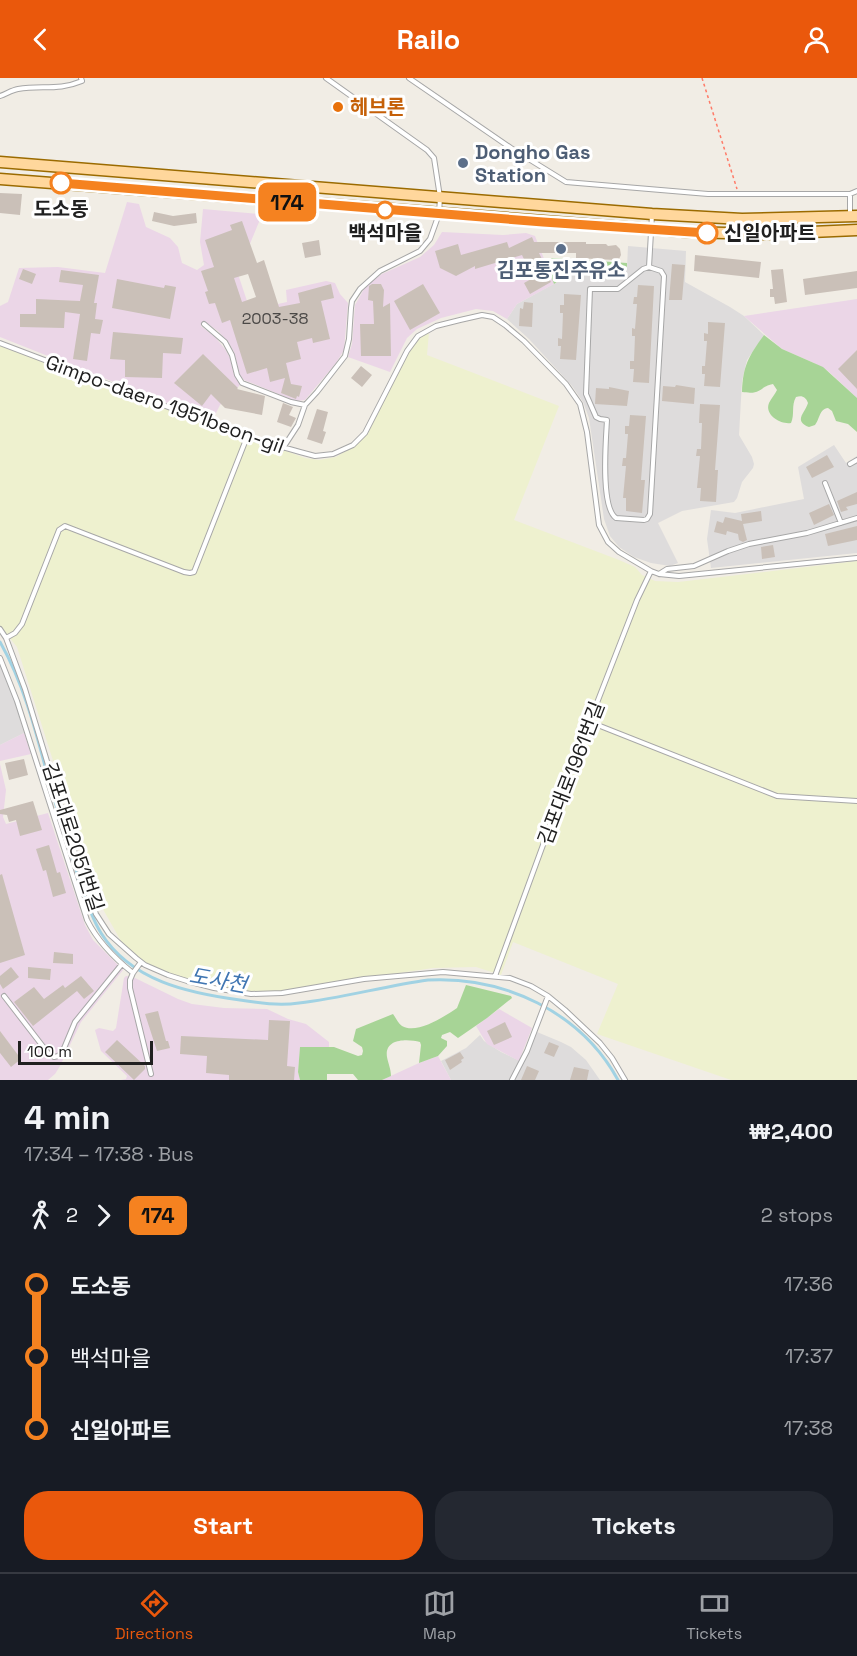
<!DOCTYPE html>
<meta charset="utf-8">
<style>
body{margin:0;font-family:"Space Grotesk","Noto Sans KR",sans-serif;background:#242831;color:#f1f3f6;height:100vh;display:flex;flex-direction:column;font-size:22px;white-space:nowrap}
*{box-sizing:border-box;margin:0}
p{font-size:20px;color:#9ea1a6}
.icon{flex:none;width:33px;height:33px;fill:none;stroke:currentColor;stroke-width:2;stroke-linecap:round;stroke-linejoin:round}
.map{position:relative;height:1002px;overflow:hidden}
.side{display:flex;flex-direction:column;background:#171b24;flex:1}
.side>*{flex:none}
.badge{padding:0 12px;border-radius:9px;font-size:21px;line-height:39px}
.scale{position:absolute;left:18px;bottom:15px;width:135px;box-sizing:border-box;padding-left:6px;border:3px solid #202020;border-top:0;font-size:16px;line-height:21px;white-space:nowrap;color:#202020;-webkit-text-stroke:4px #fff;paint-order:stroke}
.map>.badge{position:absolute;translate:-50% -50%;box-shadow:0 0 0 3px #fff}
.legs{display:flex;align-items:center;gap:9px;height:66px;padding:0 24px;font-size:20px}
.legs p{margin-inline-start:auto}
.overview{display:flex;align-items:center;justify-content:space-between;height:102px;padding:0 24px}
h1{font-size:33px;font-weight:600;line-height:45px}
.action{display:flex;gap:12px;margin-top:auto;padding:12px 24px}
.action a{flex:1;height:69px;border-radius:24px;background:#ea580c;color:#fff;font-size:24px;font-weight:600;line-height:69px;text-align:center}
.action a+a{background:#242831;color:#f1f3f6}
ul{padding:0 24px;list-style:none}
li{display:flex;align-items:center;gap:21px;height:72px;font-size:22px}
li i{display:grid;place-items:center;width:9px;height:100%;margin:0 8px;background:currentColor}
li i::after{content:'';width:15px;height:15px;margin:-8px;border:4px solid;border-radius:50%;background:#171b24}
li p{margin-inline-start:auto}
li:first-child i{background:linear-gradient(#0000 50%,currentColor 0)}
li:last-child i{background:linear-gradient(currentColor 50%,#0000 0)}
header{display:flex;justify-content:space-between;align-items:center;height:78px;padding:0 24px;background:#ea580c;color:#fff;font-size:27px;font-weight:600}
.dock{display:flex;justify-content:space-around;align-items:center;height:84px;border-top:2px solid #363941;background:#171b24;font-size:16px;color:#9ea1a6}
.dock a{display:grid;justify-items:center;gap:3px}
.dock .on{color:#ea580c}
.map>svg:first-child{display:block}
</style>
<header><svg class="icon" aria-label="back" viewBox="0 0 24 24"><path d="M15 5l-7 7 7 7"/></svg>Railo<svg class="icon" aria-label="person" viewBox="0 0 24 24"><circle cx="12" cy="8" r="4"/><path d="M4 21q1-7 8-7t8 7"/></svg></header>
<div class="map">
<svg width="857" height="1002" viewBox="0 0 857 1002">
<rect width="100%" height="100%" fill="#f1ede5"/>
<!-- residential -->
<path fill="#dedcdc" d="M628,168L686,173L685,204L730,229L744,238L764,257L747,282L742,303L739,357L752,379L754,386L753,390L742,404L737,420L734,424L682,433L658,445L678,485L670,488L651,485L634,479L619,469L610,458L604,441L589,340L583,324L572,308L529,261L507,241L517,226L559,203L562,193L592,197L620,196L627,190Z
M834,367L846,385L857,378V475L711,490L707,461L711,432L735,435L804,421L798,389Z
M0,586L13,618L24,655L0,667Z
M537,954L561,964L571,969L586,982L600,1002H451L441,983L466,970L480,957L484,963L501,974L524,985Z"/>
<!-- industrial -->
<path fill="#ebd6e7" d="M127,124L139,126L146,149L170,160L178,169L182,185L197,192L204,187L200,164L203,131L260,136L259,144L249,168L231,175L250,232L287,224L286,212L326,203L335,205L340,216L348,225L344,272L336,285L305,322L296,323L244,302L240,297L234,274L229,265L218,253L204,243L201,248L215,259L225,271L230,280L234,297L240,307L220,327L212,343L0,259V228L8,224L19,190L58,189L105,195Z
M442,154L503,157L526,155L535,158L554,206L517,226L507,241L493,233L476,231L441,240L417,251L407,260L390,294L348,279L352,266L355,227L364,211L369,205L382,196L420,179L434,167Z
M857,221V320L828,293L814,285L782,271L744,238Z
M24,655L31,676L0,683V667Z
M0,686L6,712L3,739L6,746L48,735L85,847L93,862L123,892L81,944L60,988L55,996L48,1002H0Z
M126,898L133,899L178,921L192,926L224,930L267,931L288,941L306,946L329,964V969L300,970L298,994L300,1002H121L126,1001L127,998L101,973L95,952L99,950L113,953L116,950L124,900Z
M499,931L532,950L519,983L487,966L476,948Z
M438,978L451,1002H382L419,985Z"/>
<!-- farmland -->
<path fill="#eef1cf" d="M429,254L427,277L559,328L514,442L619,482L635,489L642,497L655,503L678,504L857,483V1002H731L597,956L618,906L513,864L501,897L476,889L433,890L281,913L252,914L222,910L180,900L146,887L121,863L104,833L82,774L17,569L0,548V268L305,380L319,382L336,379L352,369L362,360L416,260Z"/>
<!-- forest -->
<path fill="#a7d496" d="M553,180L627,185V190L623,195C604,200 582,197 562,193V200L554,206L545,183Z
M764,257L782,271L823,289L857,320V354L848,346L836,343L832,333L828,330C819,331 820,341 815,347L809,349C793,343 805,335 808,325C806,319 802,317 796,319C791,328 795,336 791,345C781,347 764,337 769,325C771,321 775,316 777,312L773,306C758,309 763,317 742,314C743,287 749,278 764,257Z
M466,907L511,918L512,920L487,940L458,960L450,954L442,957L441,960L447,963V968L438,978L419,985L421,967L420,964C408,961 384,960 387,979C388,985 391,991 391,998L382,1002H358L353,996H327V1002H300L298,994L300,969H334L358,978L362,977L363,973L362,969L353,963L356,951L393,936C396,940 398,945 402,948C417,957 445,938 457,930Z"/>
<g fill="none" stroke-linecap="round" stroke-linejoin="round">
<!-- stream -->
<path stroke="#a1d2e3" stroke-width="3" d="M0,564C26,609 38,663 52,714C61,743 70,772 79,801C85,819 91,839 101,855C131,903 188,915 240,922C259,925 279,928 299,925C342,920 385,908 428,902C504,898 581,934 618,1002"/>
</g>
<!-- building -->
<path fill="#cac0b8" fill-rule="evenodd" d="M0,115L22,116L20,137L0,135Z
M154,134L173,138L196,135L197,145L174,148L152,143Z
M242,143L257,185L264,182L279,229L300,225L298,215L331,206L334,220L321,223L330,261L313,265L312,260L297,264L301,281L286,285L291,306L302,308L299,319L297,318L296,321L281,315L285,300L270,304L267,290L247,296L230,242L222,245L215,225L209,226L205,214L208,213L201,193L214,189L205,162L232,152L230,147ZM248,196L256,219L242,224L234,200Z
M532,159L534,164H586V166H606L608,168L616,167L620,171L621,177L619,181L615,182L576,180V175H539L542,181L539,183L551,204L530,216L524,205L533,200L522,177L475,191V188L456,198L440,190L435,173L458,166L461,177L507,164L509,170Z
M319,162L321,177L305,180L302,165Z
M695,177L761,184L759,200L694,193Z
M672,186L685,187L682,222H669Z
M23,191L36,196L32,206L19,201Z
M783,191L787,224L775,226L774,219H770V211H773L771,192Z
M61,192L99,197L94,225H97L95,241L103,242L100,256L91,255L87,283L73,281L80,236L65,234L64,250L20,249V236H36V221L80,223L83,207L59,204Z
M857,193V210L805,217L803,201Z
M117,201L164,210L165,207L176,209L170,241L112,230Z
M372,206H381L384,212L383,229L390,225L391,278H361L360,246H374L373,223L368,222L369,208Z
M423,206L440,235L410,252L394,223Z
M638,207L654,208L649,305L633,304L634,291H630V283H634L635,258H632V250L635,251L637,226H633L634,219H637Z
M564,216L581,217L576,282L560,281L561,268H558V260L562,261L563,235H560V227H564Z
M524,224L533,225L532,249L519,248L520,230L523,231Z
M708,244L725,245L720,309L704,308L705,296H702V288H705L707,263H704V255L708,256Z
M113,254L183,260L181,276L163,275L162,300L125,299V282L110,281Z
M857,272V311L838,291Z
M203,276L238,310L237,311L265,318L262,337L225,330L211,316L202,328L174,305Z
M361,288L372,297L362,309L351,300Z
M676,307L695,310L694,326L662,323L663,308L675,309Z
M609,309L629,313L627,328L595,326L596,310L609,311Z
M283,325L293,329L289,337L296,340L291,349L277,344Z
M700,326L720,327L715,392H718L716,424L700,423L701,410H697L700,378H696L697,371H701L702,345H699Z
M317,331L328,334L323,353L326,354L322,366L307,361Z
M630,337L646,338L641,402H645L642,435L626,433V420H623L626,388H622L623,380H626L628,356H625V348H629Z
M827,377L834,389L812,400L806,389Z
M857,414V426L846,429L848,432L841,434L837,423Z
M829,426L834,437L814,447L809,435Z
M761,433L762,443L743,446L747,462L743,464L739,462L738,456L727,453L726,457L714,454L717,443L723,445L725,439L742,443L741,436Z
M857,448V462L828,468L825,456Z
M773,467L775,479L762,481L761,469Z
M24,681L28,697L9,702L5,685Z
M33,723L42,752L20,758L16,742L9,744L7,737L0,736V732Z
M49,767L57,795L60,794L66,815L53,819L46,792L43,793L36,771Z
M2,796L25,877L0,885V797Z
M54,874L73,876V886L53,885Z
M11,889L19,899L3,911L0,906V898Z
M28,889L51,891L50,902L28,900Z
M81,898L94,913L84,921L77,913L33,948L14,924L34,909L44,921L63,907L65,910Z
M158,933L166,963H168L170,970L157,973L145,936Z
M269,942L290,943L287,988L295,989L294,1002H229V997L206,995L207,978L180,976L181,958L268,962Z
M505,944L512,959L494,967L487,953Z
M0,953L21,981L11,989L0,975Z
M117,962L145,988V991L134,1002L105,974Z
M549,964L559,968L554,979L544,975Z
M460,974L464,980L461,982L462,984L450,992L445,982Z
M527,988L539,993L535,1002H521Z
M574,989L589,992L587,1002H570Z"/>
<g fill="none" stroke-linecap="round" stroke-linejoin="round">
<!-- service casing -->
<g stroke="#a7a7a7" stroke-width="6">
<path id="service" d="M409,0L511,70L566,104L708,116H850L857,113
M0,18C6,16 12,12 18,11C42,7 58,13 82,3L81,0
M850,137V116
M649,189L643,191L618,211H590L586,316L596,339L600,341L607,342C606,361 600,429 616,440L644,442L647,441L650,436L664,198L661,193L649,189L652,137
M204,246L225,264L232,277L237,297L242,305L291,324L305,327L317,314L345,278L349,261L351,230L352,223L360,211L380,193L420,173L430,161L439,136L440,119L434,80L427,72L326,0
M0,265L247,359L300,374L315,378L333,376L353,367L365,355L407,273L418,258L436,248L460,242L482,237L493,239L505,247L524,263L566,306L580,326L587,354L599,447L608,464L619,474L651,493L659,496L679,498L857,480
M283,370L298,347L305,327
M850,386L857,382
M825,405L841,445
M659,496L667,491L694,488L728,473L749,466L807,455L857,440
M0,551L6,560L25,611L81,795L96,836L109,856L136,880L145,887L168,897L187,903L214,910L251,916L282,915L364,901L443,894L510,900L531,908L548,918L565,932L600,965L612,980L625,1002
M6,560L15,555L22,546L59,452L65,448L184,494L190,495L194,494L247,359
M0,580L17,623L87,842C98,864 114,880 133,895L130,902V910L151,996
M590,644L777,718L857,723
M133,895L141,884
M495,898L565,707L637,522L651,493
M4,918L48,975L54,979L58,978L62,975L75,944L122,886
M512,1002L527,973L548,918"/>
</g>
<!-- primary casing -->
<g stroke="#9b6b00" stroke-width="13">
<path id="primary" d="M0,84L652,136L742,141L857,138
M0,101L687,154L765,156L857,152"/>
</g>
<!-- path -->
<path stroke="#ff7b68" stroke-width="1.5" stroke-dasharray="3 3" stroke-linecap="butt" d="M702,0L737,111"/>
<!-- service -->
<use href="#service" stroke="#fff" stroke-width="4"/>
<!-- primary -->
<use href="#primary" stroke="#ffd79c" stroke-width="10"/>
</g>
<g fill="none" stroke-linecap="round" stroke-linejoin="round">
<!-- line-1 casing -->
<g stroke="#fff" stroke-width="14">
<path id="line-1" d="M61,105L543,144L707,155"/>
</g>
<!-- line-1 -->
<use href="#line-1" stroke="#f58220" stroke-width="9"/>
</g>
<!-- markers -->
<circle fill="#e8710a" stroke="#fff" stroke-width="2" cx="338" cy="29" r="6"/>
<g fill="#5c6f8a" stroke="#fff" stroke-width="2">
<circle cx="463" cy="85" r="6"/>
<circle cx="561" cy="171" r="6"/>
</g>
<g fill="#fff" stroke="#f58220" stroke-width="3">
<circle cx="61" cy="105" r="10"/>
<circle cx="385" cy="132" r="8"/>
<circle cx="707" cy="155" r="10"/>
</g>
<g text-anchor="middle" dominant-baseline="central" stroke-width="6" stroke-linejoin="round" paint-order="stroke">
<!-- number labels -->
<g font-size="16" fill="#4a4846">
<text x="275" y="240">2003-38</text>
</g>
<!-- food labels -->
<g font-size="20" font-weight="bold" fill="#c56008" stroke="#fff" text-anchor="start">
<text x="350" y="29">헤브론</text>
</g>
<!-- service labels -->
<g font-size="20" font-weight="bold" fill="#4e5e75" stroke="#fff" text-anchor="start">
<text x="475" y="74">Dongho Gas<tspan x="475" dy="23">Station</tspan></text>
<text x="561" y="192" text-anchor="middle">김포통진주유소</text>
</g>
<!-- stop labels -->
<g font-size="20" font-weight="bold" fill="#202020" stroke="#fff">
<text x="61" y="131">도소동</text>
<text x="385" y="155">백석마을</text>
<text x="724" y="155" text-anchor="start">신일아파트</text>
</g>
<!-- street labels -->
<g font-size="20" fill="#202020" stroke="#fff">
<text transform="translate(165 326) rotate(20)">Gimpo-daero 1951beon-gil</text>
<text transform="translate(571 695) rotate(-69)">김포대로1961번길</text>
<text transform="translate(73 759) rotate(72)">김포대로2051번길</text>
</g>
<!-- water labels -->
<g font-size="21" font-style="italic" fill="#4076b2" stroke="#fff">
<text transform="translate(218 902) rotate(10)">도사천</text>
</g>
</g>
</svg>
<div class="scale">100 m</div>
<b class="badge" style="left:287px;top:124px;background:#f58220;color:#111">174</b>
</div>
<section class="side">
<div class="overview"><div><h1>4 min</h1><p>17:34 – 17:38 · Bus</p></div><b>₩2,400</b></div>
<div class="legs"><svg class="icon" aria-label="walk" viewBox="0 0 24 24"><circle cx="13" cy="4" r="2"/><path d="M13 8l-2 6 4 7M11 14l-3 7M7 12l3-4h3l4 4"/></svg>2<svg class="icon" aria-label="forward" viewBox="0 0 24 24"><path d="M9 5l7 7-7 7"/></svg><b class="badge" style="background:#f58220;color:#111">174</b><p>2 stops</p></div>
<ul>
<li><i style="color:#f58220"></i><b>도소동</b><p>17:36</p></li>
<li><i style="color:#f58220"></i><span>백석마을</span><p>17:37</p></li>
<li><i style="color:#f58220"></i><b>신일아파트</b><p>17:38</p></li>
</ul>
<div class="action"><a>Start</a><a>Tickets</a></div>
</section>
<nav class="dock">
<a class="on"><svg class="icon" aria-label="directions" viewBox="0 0 24 24"><path d="M12 3l9 9-9 9-9-9zM9 14v-3h6M13 9l2 2-2 2"/></svg>Directions</a>
<a><svg class="icon" aria-label="map" viewBox="0 0 24 24"><path d="M3 6l6-2 6 2 6-2v14l-6 2-6-2-6 2zM9 4v14M15 6v14"/></svg>Map</a>
<a><svg class="icon" aria-label="tickets" viewBox="0 0 24 24"><path d="M3 7h18v10H3zM15 7v10"/></svg>Tickets</a>
</nav>
